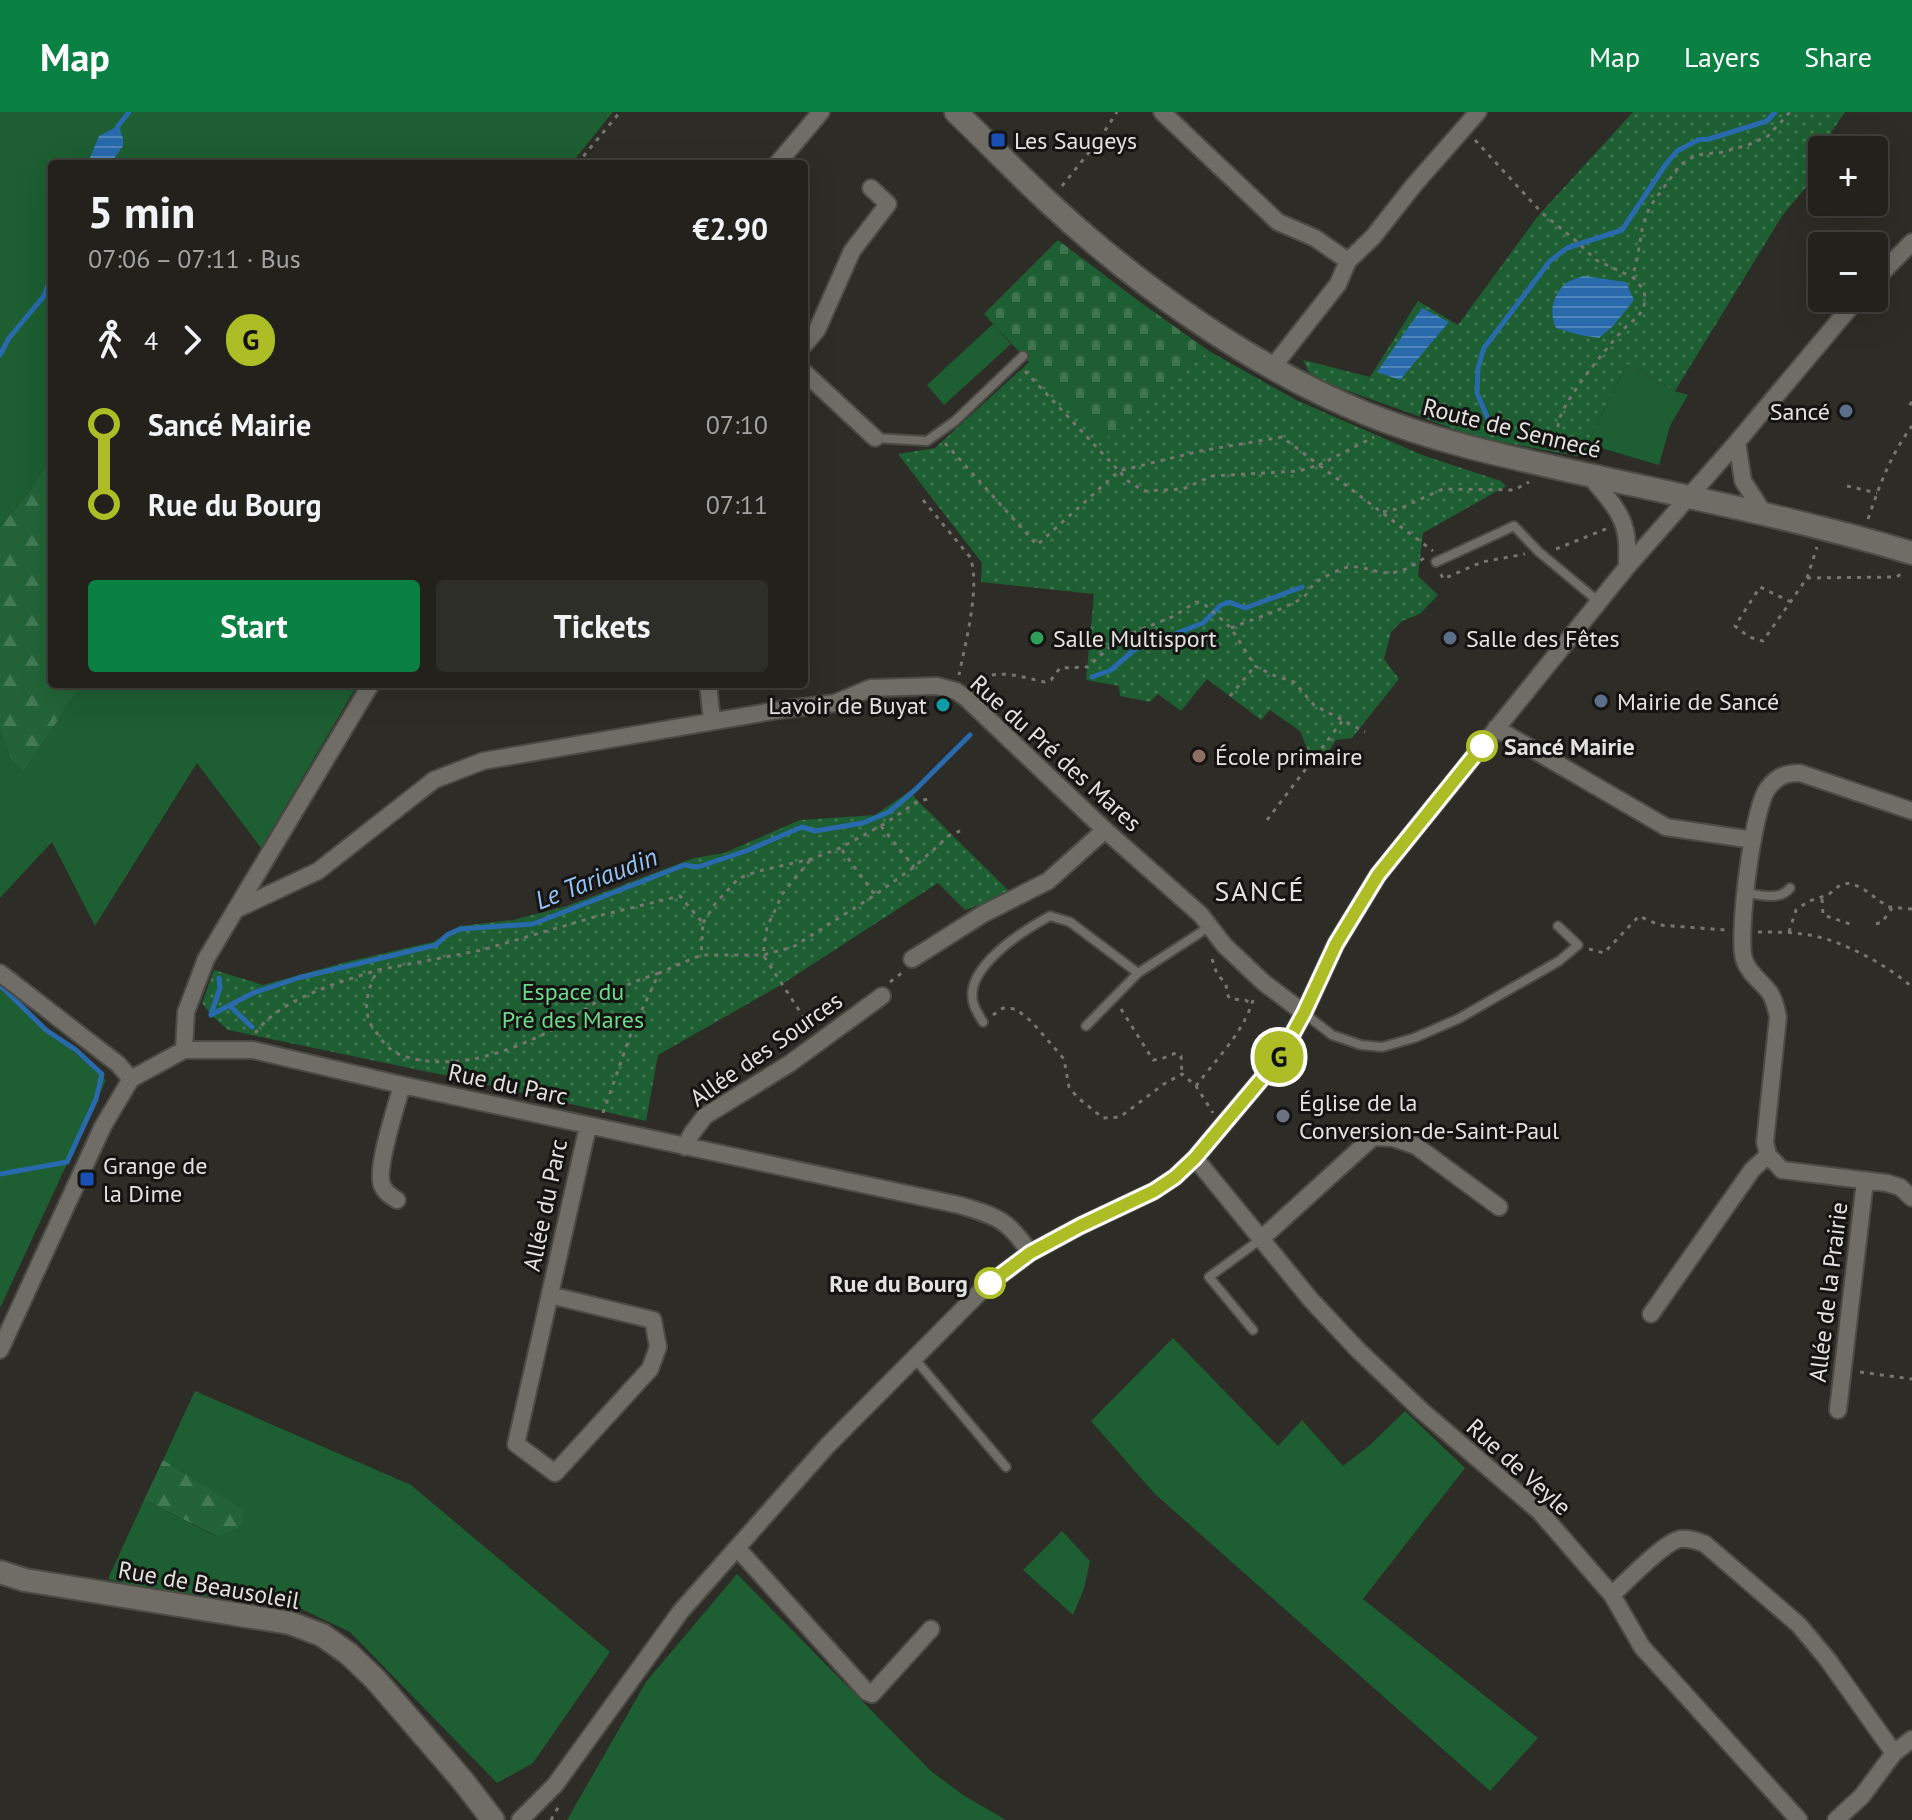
<!DOCTYPE html>
<meta charset="utf-8">
<style>
body{margin:0;font-family:"PT Sans",sans-serif;background:#2e2e29;color:#f1f3f6;height:100vh;display:flex;flex-direction:column;font-size:30px;white-space:nowrap}
*{box-sizing:border-box;margin:0}
p{font-size:26px;color:#a2a3a3}
.icon{flex:none;width:44px;height:44px;fill:none;stroke:currentColor;stroke-width:2;stroke-linecap:round;stroke-linejoin:round}
.map{position:relative;flex:1;overflow:hidden}
.side{position:absolute;left:48px;top:48px;width:760px;height:528px;display:flex;flex-direction:column;background:#22211c;border-radius:8px;box-shadow:0 8px 32px #0002,0 0 0 2px #3f3e3b}
.side>*{flex:none}
.badge{padding:0 16px;border-radius:26px;font-size:28px;line-height:52px}
.tools{position:absolute;left:1808px;top:24px;display:grid;gap:16px}
.tools a{display:grid;place-items:center;width:80px;height:80px;border-radius:8px;background:#22211c;box-shadow:0 8px 32px #0002,0 0 0 2px #3f3e3b;font-size:40px}
.map>.badge{position:absolute;translate:-50% -50%;box-shadow:0 0 0 4px #fff}
.legs{display:flex;align-items:center;gap:12px;height:88px;padding:0 40px;font-size:26px}
.legs p{margin-inline-start:auto}
.headline{display:flex;align-items:center;justify-content:space-between;height:136px;padding:0 40px}
h1{font-size:44px;font-weight:800;line-height:60px}
.cta{display:flex;gap:16px;margin-top:auto;padding:16px 40px}
.cta a{flex:1;height:92px;border-radius:8px;background:#0b8043;color:#fff;font-size:32px;font-weight:800;line-height:92px;text-align:center}
.cta a+a{background:#2e2e29;color:#f1f3f6}
ul{padding:0 40px;list-style:none}
li{display:flex;align-items:center;gap:28px;height:80px;font-size:30px}
li i{display:grid;place-items:center;width:12px;height:100%;margin:0 10px;background:currentColor}
li i::after{content:'';width:20px;height:20px;margin:-10px;border:6px solid;border-radius:50%;background:#22211c}
li p{margin-inline-start:auto}
li:first-child i{background:linear-gradient(#0000 50%,currentColor 0)}
li:last-child i{background:linear-gradient(currentColor 50%,#0000 0)}
header{display:flex;align-items:center;gap:48px;box-sizing:border-box;height:112px;padding:0 40px;background:#0b8043;color:#fff}
header strong{font-size:38px}
nav{display:flex;gap:44px;margin-inline-start:auto;font-size:28px}
.map>svg:first-child{display:block}
</style>
<header>
<strong>Map</strong>
<nav><a>Map</a><a>Layers</a><a>Share</a></nav>
</header>
<div class="map">
<svg width="1912" height="1708" viewBox="0 0 1912 1708">
<defs>
<pattern id="forest-firs" width="22" height="20" patternUnits="userSpaceOnUse" patternTransform="scale(2)"><rect width="22" height="20" fill="#226437"/><path d="M5 1l3.5 6h-7zM16 11l3.5 6h-7z" fill="#427a54"/></pattern>
<pattern id="cemetery-stones" width="16" height="16" patternUnits="userSpaceOnUse" patternTransform="scale(2)"><rect width="16" height="16" fill="#1d5e32"/><path d="M2 7V4a2 2 0 0 1 4 0v3zM10 15v-3a2 2 0 0 1 4 0v3z" fill="#3e754f"/></pattern>
<pattern id="park-dots" width="8" height="8" patternUnits="userSpaceOnUse" patternTransform="scale(2)"><rect width="8" height="8" fill="#1d5e32"/><path d="M2 2h.1M6 6h.1" fill="none" stroke="#3e754f" stroke-width="1.8" stroke-linecap="round"/></pattern>
<pattern id="water-rules" width="6" height="5" patternUnits="userSpaceOnUse" patternTransform="scale(2)"><rect width="6" height="5" fill="#286aac"/><path d="M0 2.5h6" fill="none" stroke="#5186bb"/></pattern>
</defs>
<rect width="100%" height="100%" fill="#2d2c26"/>
<!-- grass -->
<path fill="#1d5e32" d="M0,0H613L571,52H52V363L45,355L30,379L0,415Z
M993,212L1011,232L944,293L927,273Z
M1627,252L1675,279L1688,283L1670,314L1659,353L1587,332Z
M82,572H358L261,736L197,651L95,814L52,730L0,786V617L10,644L23,661Z
M0,875L106,968L0,1196Z
M1173,1226L1278,1334L1302,1308L1343,1354L1370,1333L1405,1299L1465,1356L1363,1487L1538,1626L1490,1679L1155,1382L1091,1309Z
M195,1279L411,1373L610,1540L533,1651L497,1671L350,1520L297,1495L152,1478L108,1467L144,1388L216,1424L244,1397L163,1348Z
M1062,1419L1090,1449L1084,1477L1073,1503L1023,1458Z
M737,1462L931,1659L963,1683L1006,1708H567L646,1570Z"/>
<!-- forest -->
<path fill="url(#forest-firs)" d="M45,355L52,363V572H82L23,661L10,644L0,617V415L30,379Z
M163,1348L244,1397L241,1415L217,1424L144,1388Z"/>
<!-- cemetery -->
<path fill="url(#cemetery-stones)" d="M1058,128L1140,190L1209,239L1103,330L984,202Z"/>
<!-- park -->
<path fill="url(#park-dots)" d="M1633,0H1845L1818,40L1822,43V56L1782,104L1675,279L1627,252L1587,332L1588,346L1479,326L1326,271L1309,260L1303,248L1370,265L1418,189L1458,213L1538,104Z
M1209,239L1296,288L1422,343L1501,369L1506,374L1423,421L1418,464L1438,483L1420,502L1402,509L1391,520L1384,547L1399,567L1352,626L1336,628L1321,651L1309,641L1300,619L1270,598L1261,608L1207,567L1181,599L1158,582L1150,590L1120,584L1119,574L1086,568L1094,482L981,470L982,451L898,342L935,336L1029,250L1104,328Z
M910,679L918,689L1011,781L965,798L938,771L779,874L658,943L646,1009L443,963L228,918L211,903L202,891L214,858L263,873L350,849L433,830L460,814L513,808L567,794L694,746L724,741L800,708L875,703Z"/>
<!-- water -->
<path fill="url(#water-rules)" d="M118,14L123,26V34L113,48L107,52H92L89,48L99,24Z
M1584,164L1626,170L1634,188L1614,213L1599,226L1580,223L1556,216C1549,201 1552,184 1565,172C1570,168 1578,166 1584,164Z
M1422,196L1449,210L1400,268L1377,260Z"/>
<g fill="none" stroke-linecap="round" stroke-linejoin="round">
<!-- stream -->
<path stroke="#286aac" stroke-width="5" d="M118,19V14L129,0
M0,243L9,226L44,184L52,163
M1488,307L1477,281L1478,256L1484,236L1550,149L1567,136L1622,118L1666,52L1677,39L1698,28L1709,27L1767,9L1775,0
M1092,565L1111,558L1134,538L1203,511L1221,493L1229,490L1245,496L1302,475
M0,873L46,918L76,938L102,962L96,987L67,1050L0,1062
M230,894L252,915
M211,902L220,876L219,866
M211,903L253,881L298,866L436,833L447,823L460,817L533,812L684,753L698,755L746,739L802,715L815,719L863,711L889,700L915,678L970,623"/>
<!-- lane casing -->
<g stroke="#4b4a45" stroke-width="12">
<path id="lane" d="M875,326L927,329L955,309L1023,244
M1436,450L1514,414L1539,440L1599,490
M1746,781C1761,783 1780,789 1790,776
M1304,901L1332,923L1361,933L1382,935L1414,926L1458,907L1559,849L1578,833L1558,814
M983,910C980,905 976,899 974,893C961,857 1024,818 1050,804L1070,810L1138,861
M1086,914L1138,861L1209,815
M1253,1218L1209,1165L1261,1127
M914,1246L1006,1355"/>
</g>
<!-- street casing -->
<g stroke="#4b4a45" stroke-width="20">
<path id="street" d="M1162,0L1278,110L1315,126L1348,149
M777,52L821,0
M1874,169L1912,130
M804,233L817,218L852,139L888,92L871,76
M1272,256L1338,172L1348,149L1373,125L1414,73L1478,0
M804,260L875,326
M1737,330L1743,369L1765,403
M1589,363C1603,381 1623,399 1626,423C1628,433 1627,445 1627,455
M708,572L712,609
M1496,616L1666,715L1753,728
M1912,699L1800,661C1786,661 1777,664 1768,676C1753,695 1737,823 1744,847C1748,861 1762,870 1770,881C1775,889 1776,896 1778,905L1765,1030L1768,1043L1782,1058L1887,1071L1900,1075L1912,1086
M235,798L318,759L434,668L483,649L779,598L835,591L871,576L937,574L956,579L966,586L1105,718L1201,803L1224,833L1263,870L1304,901
M912,847L983,802L1048,769L1105,718
M0,861L118,952L131,967
M184,938L186,900L206,847L371,572
M131,967L184,938H253L402,973L959,1093C996,1104 1008,1107 1030,1141
M685,1035L692,1021L705,1004L789,952L882,884
M1195,1046L1311,1188L1358,1238L1422,1299L1540,1400L1612,1483L1642,1535L1799,1708
M397,1088C389,1083 382,1078 381,1069C378,1049 396,995 402,973
M1261,1127L1373,1025L1393,1026L1416,1034L1499,1095
M550,1183L653,1208L658,1235L650,1257L555,1361L516,1332L588,1014
M1651,1202L1752,1058L1768,1043
M0,1238L103,1014L131,967
M1838,1298L1865,1069
M737,1436L867,1580L872,1582L931,1517
M1612,1483C1626,1470 1664,1430 1680,1427C1690,1426 1697,1429 1705,1432L1799,1513L1828,1548L1894,1641
M520,1708L555,1673L681,1499L827,1334L986,1174L1030,1141L1080,1114L1154,1079L1175,1065L1195,1046L1280,945L1304,901L1336,832L1378,763L1627,455L1737,330L1858,186
M1836,1708L1862,1684L1894,1641L1912,1627"/>
</g>
<!-- secondary casing -->
<g stroke="#4b4a45" stroke-width="26">
<path id="secondary" d="M956,0C986,29 1016,60 1047,89C1138,174 1252,255 1367,302C1439,331 1514,346 1589,363C1697,387 1806,409 1912,441
M0,1460L25,1468L290,1511L322,1523L349,1542L376,1568L463,1669L493,1708"/>
</g>
<!-- path -->
<path stroke="#767570" stroke-width="3" stroke-dasharray="4 6" stroke-linecap="butt" d="M1475,28L1542,101L1575,128L1596,148L1630,164
M577,52L620,0
M1062,74L1099,28L1117,0
M1025,259L1119,359L1200,339L1282,325L1319,353L1374,325
M1912,290L1909,294L1912,297
M945,331L1037,433L1119,359L1128,369L1144,379L1183,377L1212,364L1299,359L1319,353L1433,439
M1575,339C1567,332 1558,325 1558,314C1558,294 1606,237 1621,220C1630,209 1646,203 1645,185C1644,176 1637,170 1632,164L1636,153L1642,118L1649,96L1680,53L1696,43L1723,40L1748,33L1768,24L1790,0
M1847,374L1877,381
M923,388L970,445C981,473 965,533 959,563
M1383,400L1401,396L1443,377L1514,378L1529,370
M1868,407C1880,372 1890,344 1912,314
M1556,437L1608,416
M1441,462L1443,467L1482,450L1525,442
M1807,466L1896,465L1905,460
M1791,490L1760,475L1735,514L1749,525L1763,529L1807,466L1817,435
M1231,516C1253,507 1277,500 1299,488C1309,483 1308,477 1315,471C1321,466 1342,456 1348,455C1359,454 1368,457 1379,460C1397,463 1409,457 1424,446
M975,573C991,553 1024,566 1045,570L1051,568L1060,556L1088,555L1118,527L1174,504L1196,490L1203,491L1231,516L1255,554L1273,563L1294,570L1314,593L1365,620
M1230,584L1255,554
M1267,708L1343,608
M881,714L914,755
M842,738L875,783
M1822,787L1823,803L1853,813
M703,811L715,792L739,766L759,759L811,747L840,736L886,711L918,689L929,687
M1876,812L1882,810L1892,796
M1758,820C1780,820 1804,820 1826,827C1855,836 1889,855 1912,875
M1789,820L1796,798L1809,789L1828,783L1840,773L1850,771L1862,776L1888,795L1912,797
M1589,837L1604,841L1639,804L1659,813L1726,818
M1212,847L1217,862L1226,872L1227,882L1230,887L1245,888L1252,892
M659,861C641,867 624,873 608,883C590,893 574,906 556,916C517,936 472,954 427,949C415,948 397,944 388,935C382,930 378,922 373,916C361,899 368,874 378,858L482,838L598,804L680,784L703,811L701,843
M890,870L903,860
M1121,897L1153,948L1161,947L1176,941L1181,944L1182,962
M993,903L1003,896L1016,897L1032,910L1064,947L1069,975L1077,985L1103,1006L1120,1005L1164,972L1182,962L1196,974L1213,1001
M810,915L763,843L767,815L783,781L811,747
M255,921C282,886 337,871 378,858
M1196,974C1217,946 1246,918 1254,884
M603,1001L630,924L659,861L701,843H763L793,835L875,783L914,755L950,723L960,719
M1860,1260L1912,1267
M551,1708L559,1694"/>
<!-- lane -->
<use href="#lane" stroke="#6f6d66" stroke-width="8"/>
<!-- street -->
<use href="#street" stroke="#6f6d66" stroke-width="16"/>
<!-- secondary -->
<use href="#secondary" stroke="#6f6d66" stroke-width="22"/>
</g>
<g fill="none" stroke-linecap="round" stroke-linejoin="round">
<!-- line-1 casing -->
<g stroke="#fff" stroke-width="18">
<path id="line-1" d="M990,1171L1030,1141L1080,1114L1154,1079L1175,1065L1195,1046L1280,945L1304,901L1336,832L1378,763L1482,634"/>
</g>
<!-- line-1 -->
<use href="#line-1" stroke="#acbd25" stroke-width="12"/>
</g>
<!-- markers -->
<g fill="#1a4fb4" stroke="#151412" stroke-width="3">
<rect x="990" y="20" width="16" height="16" rx="4"/>
<rect x="79" y="1059" width="16" height="16" rx="4"/>
</g>
<g fill="#5c6f8a" stroke="#151412" stroke-width="3">
<circle cx="1846" cy="299" r="8"/>
<circle cx="1450" cy="526" r="8"/>
<circle cx="1601" cy="589" r="8"/>
</g>
<circle fill="#2e9e5b" stroke="#151412" stroke-width="3" cx="1037" cy="526" r="8"/>
<circle fill="#0f9aa8" stroke="#151412" stroke-width="3" cx="943" cy="593" r="8"/>
<g fill="#fff" stroke="#acbd25" stroke-width="4">
<circle cx="1482" cy="634" r="14"/>
<circle cx="990" cy="1171" r="14"/>
</g>
<circle fill="#8d6e63" stroke="#151412" stroke-width="3" cx="1199" cy="644" r="8"/>
<circle fill="#6b7280" stroke="#151412" stroke-width="3" cx="1283" cy="1004" r="8"/>
<g text-anchor="middle" dominant-baseline="central" stroke-width="6" stroke-linejoin="round" paint-order="stroke">
<!-- poi labels -->
<g font-size="24" fill="#e2e2de" stroke="#151412" text-anchor="start">
<text x="1014" y="28">Les Saugeys</text>
<text x="1830" y="299" text-anchor="end">Sancé</text>
<text x="1053" y="526">Salle Multisport</text>
<text x="1466" y="526">Salle des Fêtes</text>
<text x="1617" y="589">Mairie de Sancé</text>
<text x="927" y="593" text-anchor="end">Lavoir de Buyat</text>
<text x="1215" y="644">École primaire</text>
<text x="1299" y="990">Église de la<tspan x="1299" dy="28">Conversion-de-Saint-Paul</tspan></text>
<text x="103" y="1053">Grange de<tspan x="103" dy="28">la Dime</tspan></text>
</g>
<!-- street labels -->
<g font-size="24" fill="#e2e2de" stroke="#151412">
<text transform="translate(1512 316) rotate(14)">Route de Sennecé</text>
<text transform="translate(1056 641) rotate(42)">Rue du Pré des Mares</text>
<text transform="translate(766 937) rotate(-35)">Allée des Sources</text>
<text transform="translate(508 972) rotate(12)">Rue du Parc</text>
<text transform="translate(545 1093) rotate(-78)">Allée du Parc</text>
<text transform="translate(1828 1180) rotate(-83)">Allée de la Prairie</text>
<text transform="translate(1519 1355) rotate(42)">Rue de Veyle</text>
<text transform="translate(209 1473) rotate(10)">Rue de Beausoleil</text>
</g>
<!-- stop labels -->
<g font-size="24" font-weight="bold" fill="#e2e2de" stroke="#151412" text-anchor="start">
<text x="1504" y="634">Sancé Mairie</text>
<text x="968" y="1171" text-anchor="end">Rue du Bourg</text>
</g>
<!-- park labels -->
<g font-size="24" fill="#6bdb8b" stroke="#151412">
<text x="573" y="879">Espace du<tspan x="573" dy="28">Pré des Mares</tspan></text>
</g>
<!-- water labels -->
<g font-size="26" font-style="italic" fill="#93c3f9" stroke="#151412">
<text transform="translate(596 766) rotate(-21)">Le Tariaudin</text>
</g>
<!-- quarter labels -->
<g font-size="28" letter-spacing="2" fill="#e2e2de" stroke="#151412">
<text x="1260" y="778">SANCÉ</text>
</g>
</g>
</svg>
<div class="tools">
<a>+</a>
<a>−</a>
</div>
<b class="badge" style="left:1279px;top:945px;background:#acbd25;color:#111">G</b>
<section class="side">
<div class="headline"><div><h1>5 min</h1><p>07:06 – 07:11 · Bus</p></div><b>€2.90</b></div>
<div class="legs"><svg class="icon" aria-label="walk" viewBox="0 0 24 24"><circle cx="13" cy="4" r="2"/><path d="M13 8l-2 6 4 7M11 14l-3 7M7 12l3-4h3l4 4"/></svg>4<svg class="icon" aria-label="forward" viewBox="0 0 24 24"><path d="M9 5l7 7-7 7"/></svg><b class="badge" style="background:#acbd25;color:#111">G</b></div>
<ul>
<li><i style="color:#acbd25"></i><b>Sancé Mairie</b><p>07:10</p></li>
<li><i style="color:#acbd25"></i><b>Rue du Bourg</b><p>07:11</p></li>
</ul>
<div class="cta"><a>Start</a><a>Tickets</a></div>
</section>
</div>
